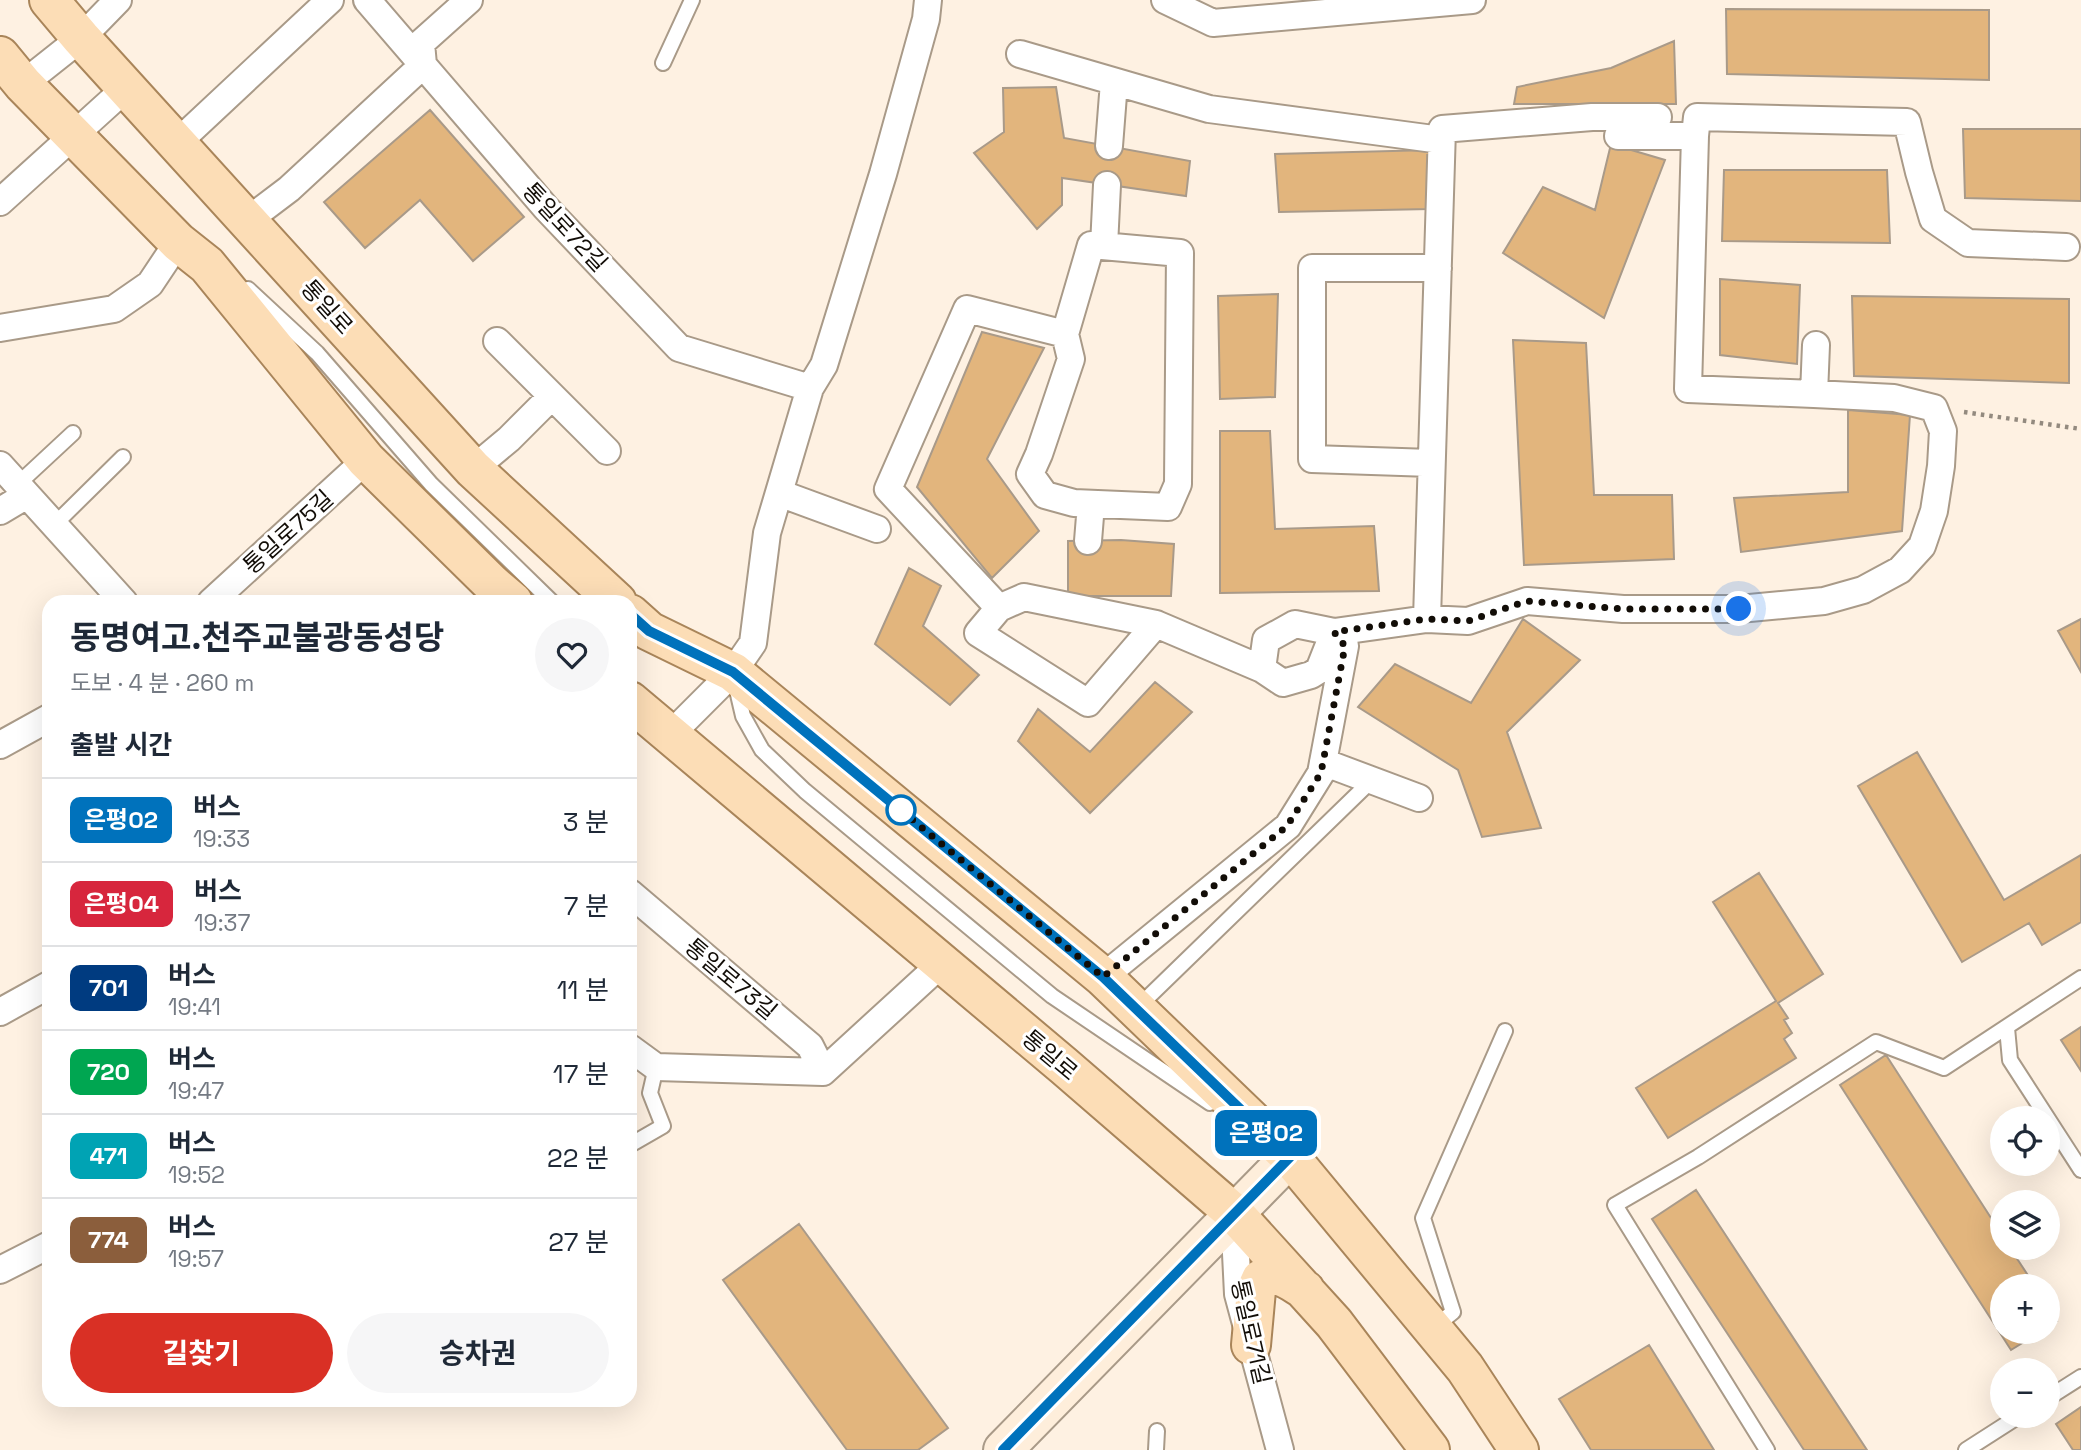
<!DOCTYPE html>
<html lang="ko">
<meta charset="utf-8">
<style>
body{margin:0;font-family:"Space Grotesk","Noto Sans KR",sans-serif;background:#f6f6f7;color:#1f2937;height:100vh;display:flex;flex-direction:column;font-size:26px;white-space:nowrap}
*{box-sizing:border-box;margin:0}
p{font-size:23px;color:#747a83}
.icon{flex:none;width:38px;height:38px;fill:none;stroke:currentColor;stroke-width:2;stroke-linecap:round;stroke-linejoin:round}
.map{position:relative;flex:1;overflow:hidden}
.details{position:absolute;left:42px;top:595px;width:595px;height:812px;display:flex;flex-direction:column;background:#fff;border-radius:21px;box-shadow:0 7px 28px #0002}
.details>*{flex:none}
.badge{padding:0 14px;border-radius:10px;font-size:24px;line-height:46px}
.buttons{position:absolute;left:1990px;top:1106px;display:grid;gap:14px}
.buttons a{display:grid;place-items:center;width:70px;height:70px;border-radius:50%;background:#fff;box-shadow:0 7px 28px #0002;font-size:35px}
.you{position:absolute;width:35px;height:35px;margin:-18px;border:5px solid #fff;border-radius:50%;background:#1a73e8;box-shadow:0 0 0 10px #1a73e833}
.map>.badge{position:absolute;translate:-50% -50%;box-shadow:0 0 0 4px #fff}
h2{padding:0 28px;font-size:26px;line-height:63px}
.round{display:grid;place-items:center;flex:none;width:74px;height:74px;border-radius:37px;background:#f6f6f7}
.head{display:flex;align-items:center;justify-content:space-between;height:119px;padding:0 28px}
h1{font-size:33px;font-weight:700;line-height:52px}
.cta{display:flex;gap:14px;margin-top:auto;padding:14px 28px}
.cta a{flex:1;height:80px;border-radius:42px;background:#d93025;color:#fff;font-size:28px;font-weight:700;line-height:80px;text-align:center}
.cta a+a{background:#f6f6f7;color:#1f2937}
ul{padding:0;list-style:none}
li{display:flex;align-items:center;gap:21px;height:84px;padding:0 28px;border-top:2px solid #e0e1e3}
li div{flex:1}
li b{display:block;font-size:26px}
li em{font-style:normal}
li .badge{min-width:77px;font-weight:700;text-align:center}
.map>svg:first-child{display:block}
</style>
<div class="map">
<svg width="2081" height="1450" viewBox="0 0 2081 1450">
<rect width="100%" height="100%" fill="#fef1e2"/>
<!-- building -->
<path fill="#e2b57d" stroke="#a99a89" stroke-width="2" d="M1726,9L1989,10V80L1727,74Z
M1674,41L1676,104H1514L1517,87L1611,68Z
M1056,87L1064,138L1190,161L1186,196L1062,178V205L1037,229L974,153L1004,132L1003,88Z
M430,110L524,217L473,261L420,200L365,248L324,202Z
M1963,129H2081V201L1965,198Z
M1611,144L1665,160L1604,318L1503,253L1543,187L1595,210Z
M1431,150L1430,209L1279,212L1275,154Z
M1724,170H1887L1890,243L1722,241Z
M1720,279L1800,285L1797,364L1720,355Z
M1278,294L1275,397L1220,399L1218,296Z
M1852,296L2069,299V383L1854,376Z
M982,332L1044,348L987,459L1039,531L992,578L917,487Z
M1513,340L1586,343L1594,495H1672L1674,559L1524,565Z
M1848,410L1910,415L1902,531L1741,552L1734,498L1848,492Z
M1220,431H1270L1275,529L1374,526L1379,591L1220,593Z
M1121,540L1174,544L1171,596H1068V541Z
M909,568L941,586L923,626L979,675L950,705L875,644Z
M1523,619L1580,660L1507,732L1541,828L1482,837L1458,770L1358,707L1395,664L1471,703Z
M2081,619V672L2058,631Z
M1155,682L1192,712L1090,813L1018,741L1038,709L1090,752Z
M1917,752L2004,900L2081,855V922L2042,945L2029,923L1962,962L1858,786Z
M1759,873L1823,974L1778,1003L1788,1018L1784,1020L1792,1033L1784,1039L1796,1058L1668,1138L1636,1088L1776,1001L1713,902Z
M2081,1027V1071L2061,1040Z
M1886,1055L2002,1235V1248H2010L2035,1286H2002V1332H2040L2011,1350L1840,1085Z
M1696,1190L1867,1450H1804L1652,1219Z
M799,1224L948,1428L918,1450H847L723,1280Z
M2048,1306L2057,1321L2048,1327Z
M1649,1345L1714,1450H1591L1559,1399Z
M2081,1407V1450H2073L2056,1424Z"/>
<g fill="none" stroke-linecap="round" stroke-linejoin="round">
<!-- lane casing -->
<g stroke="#a99a88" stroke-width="18">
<path id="lane" d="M663,63L692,0
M248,289L317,353L431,484L552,602
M17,485L73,433
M54,525L123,457
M736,686L743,716L762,750L805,791L1052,996L1210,1103
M1137,1008L1372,780
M2007,1028L2010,1060L2081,1170
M630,1145L663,1126L650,1093L656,1067
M1432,1329L1453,1312L1423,1218L1505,1031
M2048,1398L2081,1377
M1156,1450L1157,1431
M1767,1450L1615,1205L1698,1157L1876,1042L1944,1068L2081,978
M1966,1450L2019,1416"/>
</g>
<!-- street casing -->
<g stroke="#a99a88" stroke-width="30">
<path id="street" d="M367,0L546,208L679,348L810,388
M1165,0L1213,23L1472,0
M1020,54L1209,109L1441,140
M423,65L421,43L469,0
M23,84L81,38L118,0
M1618,136H1695L1688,389L1814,394
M1695,136L1697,117L1907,122L1919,172L1933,219L1968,243L2066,247
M177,143L330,0
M1109,146L1114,82
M0,202L127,87
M248,220L289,189L423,65
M1104,246L1107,185
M0,328L114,309L150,284L178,242
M497,341L607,451
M1431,463L1312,459V268H1438
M0,465L124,602
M473,469L509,439L552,396
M779,493L877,529
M0,511L27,495
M1088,541L1091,504
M211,602L366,460
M999,608L888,489L967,309L1065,334L1071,359L1039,454L1030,474L1045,495L1074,503L1168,507L1178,484L1180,253L1091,245L1065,334
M1427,619L1442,129L1592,117H1658
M1156,624L1024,597L999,608L978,633L1088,703L1156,624L1262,669
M671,734L733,672L753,643L767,533L810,388L824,365L883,174L926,19L928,0
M0,745L49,718
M1323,762L1419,798
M630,893L810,1046L823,1072
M1103,977L1288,826L1321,773L1345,646L1334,632L1295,624L1266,640L1262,669L1283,683L1311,675L1319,670L1334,632L1427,619L1468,621L1527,601L1623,609H1739L1824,601L1863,590L1900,570L1922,546L1934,511L1941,466L1943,431L1934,408L1894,398L1814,394L1816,345
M0,1012L49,985
M630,1048L656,1067L823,1072L941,964
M1234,1213L1238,1294L1280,1450
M0,1270L49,1245"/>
</g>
<!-- secondary casing -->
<g stroke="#a99a88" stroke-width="42">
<path id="secondary" d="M1003,1450L1290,1157"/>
</g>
<!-- primary casing -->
<g stroke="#a9855a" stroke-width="42">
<path id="primary" d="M49,0L81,38L473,469L617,602
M0,56L23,84L178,242L207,265L366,460L492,584L513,602
M630,614L649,631L733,672L1103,977L1290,1157L1465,1368L1519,1450
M630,701L1064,1066L1234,1213L1334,1323L1430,1450
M1251,1345L1256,1290L1261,1279C1280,1271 1288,1280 1305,1290"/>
</g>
<!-- path -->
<path stroke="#938a7f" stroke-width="4.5" stroke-dasharray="3.5 5" stroke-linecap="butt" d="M1964,412L2081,429"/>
<!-- lane -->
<use href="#lane" stroke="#fff" stroke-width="14"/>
<!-- street -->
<use href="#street" stroke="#fff" stroke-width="26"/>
<!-- secondary -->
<use href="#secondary" stroke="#feeedb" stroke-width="38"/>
<!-- primary -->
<use href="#primary" stroke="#fcddb6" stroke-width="38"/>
</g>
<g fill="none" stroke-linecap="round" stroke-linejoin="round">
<!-- line casing -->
<g stroke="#fff" stroke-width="16">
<path id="line" d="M630,614L649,631L733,672L1103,977L1290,1157L1003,1450"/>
</g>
<!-- line -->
<use href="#line" stroke="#0072bc" stroke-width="10"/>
<!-- walk -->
<path stroke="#120d07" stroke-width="7" stroke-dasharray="0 12.6" d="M901,810L897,807L1103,977L1287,826L1321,773L1345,646L1334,632L1427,619L1468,621L1527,601L1623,609H1739"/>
</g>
<!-- markers -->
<circle fill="#fff" stroke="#0072bc" stroke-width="3.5" cx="901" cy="810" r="14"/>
<g text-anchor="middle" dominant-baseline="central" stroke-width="6" stroke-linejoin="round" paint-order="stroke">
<!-- street labels -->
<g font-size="23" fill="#120d07" stroke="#fff">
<text transform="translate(565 227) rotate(47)">통일로72길</text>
<text transform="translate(327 307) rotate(48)">통일로</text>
<text transform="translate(288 532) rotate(-42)">통일로75길</text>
<text transform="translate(731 979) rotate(40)">통일로73길</text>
<text transform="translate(1050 1055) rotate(40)">통일로</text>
<text transform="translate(1251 1332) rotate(77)">통일로71길</text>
</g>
</g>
</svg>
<div class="buttons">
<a><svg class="icon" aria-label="locate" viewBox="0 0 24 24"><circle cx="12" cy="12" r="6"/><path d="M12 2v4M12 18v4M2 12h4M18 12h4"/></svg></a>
<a><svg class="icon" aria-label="layers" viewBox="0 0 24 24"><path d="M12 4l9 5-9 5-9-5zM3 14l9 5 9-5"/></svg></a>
<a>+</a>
<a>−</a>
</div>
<div class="you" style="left:1739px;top:609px"></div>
<b class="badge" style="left:1266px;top:1133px;background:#0072bc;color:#fff">은평02</b>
<section class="details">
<div class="head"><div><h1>동명여고.천주교불광동성당</h1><p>도보 · 4 분 · 260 m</p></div><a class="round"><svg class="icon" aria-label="heart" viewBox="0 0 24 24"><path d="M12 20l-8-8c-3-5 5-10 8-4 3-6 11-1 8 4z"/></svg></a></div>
<h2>출발 시간</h2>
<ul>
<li><span class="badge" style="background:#0072bc;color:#fff">은평02</span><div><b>버스</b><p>19:33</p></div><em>3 분</em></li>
<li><span class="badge" style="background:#d7263d;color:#fff">은평04</span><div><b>버스</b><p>19:37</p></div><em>7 분</em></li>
<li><span class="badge" style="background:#003b80;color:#fff">701</span><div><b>버스</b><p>19:41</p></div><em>11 분</em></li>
<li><span class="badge" style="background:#00a651;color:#fff">720</span><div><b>버스</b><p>19:47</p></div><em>17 분</em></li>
<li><span class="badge" style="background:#00a3b4;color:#fff">471</span><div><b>버스</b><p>19:52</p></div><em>22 분</em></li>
<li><span class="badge" style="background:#8b5e3c;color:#fff">774</span><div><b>버스</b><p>19:57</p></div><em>27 분</em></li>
</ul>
<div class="cta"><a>길찾기</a><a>승차권</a></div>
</section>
</div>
